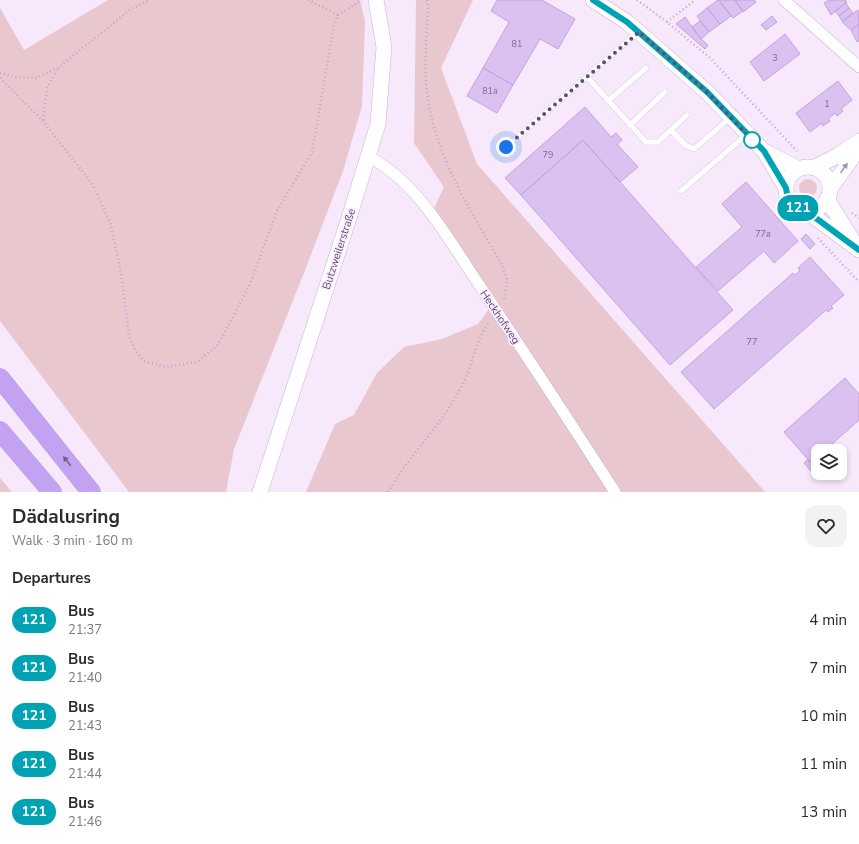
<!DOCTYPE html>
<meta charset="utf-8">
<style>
body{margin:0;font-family:"Nunito Sans",sans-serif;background:#f2f2f3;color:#2b2b33;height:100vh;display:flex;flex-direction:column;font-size:15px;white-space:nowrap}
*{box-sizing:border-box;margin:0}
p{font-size:13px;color:#7c7c81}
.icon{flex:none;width:22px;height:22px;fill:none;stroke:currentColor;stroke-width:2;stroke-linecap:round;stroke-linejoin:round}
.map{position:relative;height:492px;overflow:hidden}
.details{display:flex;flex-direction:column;background:#fff;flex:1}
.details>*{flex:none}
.badge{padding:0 8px;border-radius:13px;font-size:14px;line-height:26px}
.tools{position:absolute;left:811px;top:444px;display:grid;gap:8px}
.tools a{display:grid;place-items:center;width:36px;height:36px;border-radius:8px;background:#fff;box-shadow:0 2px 6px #0003;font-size:20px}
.you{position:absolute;width:20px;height:20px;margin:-10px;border:3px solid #fff;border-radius:50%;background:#1a73e8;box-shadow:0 0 0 6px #1a73e833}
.map>.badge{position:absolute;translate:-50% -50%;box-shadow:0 0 0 2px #fff}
h2{padding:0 12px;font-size:15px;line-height:36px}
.round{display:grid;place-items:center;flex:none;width:42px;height:42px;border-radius:12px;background:#f2f2f3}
.overview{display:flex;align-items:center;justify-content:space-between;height:68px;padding:0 12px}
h1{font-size:19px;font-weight:700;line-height:30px}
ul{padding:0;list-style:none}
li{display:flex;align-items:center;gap:12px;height:48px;padding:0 12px}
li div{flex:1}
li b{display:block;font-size:15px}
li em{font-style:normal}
li .badge{min-width:44px;font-weight:700;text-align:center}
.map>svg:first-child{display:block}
</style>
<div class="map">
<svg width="859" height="492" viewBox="0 0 859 492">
<rect width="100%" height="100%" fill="#f7e8fb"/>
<!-- green -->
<path fill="#e9c7cf" d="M108,0H360L365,21L362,106L343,171L307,265L234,449L226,492H129L0,321V8L24,50Z
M416,0H473L441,68L477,164L765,492H306L335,424L354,415L377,373L404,347L442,339L478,324L489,309L429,219L444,187L414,143Z
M799 188a9 9 0 1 1 18 0a9 9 0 1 1-18 0Z
M0,478L12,492H0Z"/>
<!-- building -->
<path fill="#dbc1ef" stroke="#c4a2e1" d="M497,0H542L575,19L558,49L540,39L513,85L483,68L509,22L491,11Z
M718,0L731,16L720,24L707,8Z
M719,0H735L743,11L733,18Z
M735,0H754L756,2L743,12Z
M829,0H845L847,2L831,15L824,3Z
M846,3L849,8L839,16L835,11Z
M707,8L720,24L709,32L697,16Z
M849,8L853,13L842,21L839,16Z
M858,10L859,24L851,30L842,22Z
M772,16L777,22L766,30L761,25Z
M685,17L701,39L708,45L705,49L676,24Z
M700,21L709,32L701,39L692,27Z
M859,24V41L857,42L851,30Z
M785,34L800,54L764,81L750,62Z
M483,68L513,85L497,113L467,96Z
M838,81L852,100L841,109L843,111L837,116L835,113L828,119L830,121L823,126L822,123L810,132L796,113Z
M585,107L611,137L616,133L622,140L617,144L638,167L620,182L583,140L521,195L505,178Z
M583,140L733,310L670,365L521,195Z
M746,182L798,241L774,263L764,251L718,291L696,267L742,227L722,204Z
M806,234L815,244L810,249L801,239Z
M810,257L844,295L831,306L833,308L828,312L826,310L714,409L681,372L793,273L795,275L800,271L798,268Z
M845,378L859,394V420L824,451H818V457L811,463L784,432Z
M816,458L818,467L812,472L804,463L808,459L811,463Z"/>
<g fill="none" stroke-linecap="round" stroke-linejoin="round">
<!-- lane casing -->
<g stroke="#c6b3d2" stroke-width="6">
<path id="lane" d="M587,77L646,142H658L687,115
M608,101L646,68
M630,125L665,92
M671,130L685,145L694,149L730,118
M506,147L637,33
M681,191L746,135"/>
</g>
<!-- street casing -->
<g stroke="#c6b3d2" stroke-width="12">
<path id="street" d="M784,0L859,67
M369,157C420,183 452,246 484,292C528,358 572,425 615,492"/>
</g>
<!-- secondary casing -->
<g stroke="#c8b3d6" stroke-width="16">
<path id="secondary" d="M593,0L627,22L707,92L764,151L786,188
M764,151L799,169
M786 189a22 22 0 1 1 44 0a22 22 0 1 1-44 0Z
M813,168L837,156L859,141
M830,189L859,148
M827,199L853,241
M805,210L859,250
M260,492L349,218L378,124L384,47L376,0"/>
</g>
<!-- highway casing -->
<g stroke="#fff" stroke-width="21">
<path id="highway" d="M0,378L91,492
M0,431L52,492"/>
</g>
<!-- path -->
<path stroke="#bea4d4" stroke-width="2.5" stroke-dasharray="1 3" stroke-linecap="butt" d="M308,0L338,15
M427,0L428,5C427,35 423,70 428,99C437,160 472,212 502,265L507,280L504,300
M637,0L667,22L710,58L797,151
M667,22L695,0
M0,73L15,77L36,78L58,68L131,9L150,0
M0,78L43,121L93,185L110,222L121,273L129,335L135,350L144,361L165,367L197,362L218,345L228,326L250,284L277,211L312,152L334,26L338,15L362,0
M43,120L47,88L58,68
M852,213L859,218
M818,238L859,282
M388,492C410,454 443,424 463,384C472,366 477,336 490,322"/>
<!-- lane -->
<use href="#lane" stroke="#fff" stroke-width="5.5"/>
<!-- street -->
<use href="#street" stroke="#fff" stroke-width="11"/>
<!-- secondary -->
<use href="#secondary" stroke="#fff" stroke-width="15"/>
<!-- highway -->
<use href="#highway" stroke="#c3a2f2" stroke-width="20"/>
</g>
<!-- one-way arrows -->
<defs><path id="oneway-solid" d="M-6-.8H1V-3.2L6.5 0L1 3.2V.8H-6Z"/></defs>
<use fill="#a094ac" href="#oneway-solid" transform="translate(844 168) rotate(-55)"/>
<use fill="#755e8d" href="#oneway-solid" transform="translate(67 461) rotate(-128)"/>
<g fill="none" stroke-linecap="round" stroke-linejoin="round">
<!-- line casing -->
<g stroke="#fff" stroke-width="9">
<path id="line" d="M593,0L627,22L707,92L764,151L786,188L787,194L794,205L805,210L859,250"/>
</g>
<!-- line -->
<use href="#line" stroke="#00a3b4" stroke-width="6"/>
<!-- walk -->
<path stroke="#614d74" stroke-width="4" stroke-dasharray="0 7.2" d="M506,147L639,32L707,92L752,140"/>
</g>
<!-- markers -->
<circle fill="#fff" stroke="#00a3b4" stroke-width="2" cx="752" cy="140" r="8"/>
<g text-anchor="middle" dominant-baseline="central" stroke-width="3.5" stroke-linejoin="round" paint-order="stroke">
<!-- number labels -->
<g font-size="9" fill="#806a93">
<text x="517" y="44">81</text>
<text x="775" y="58">3</text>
<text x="490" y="91">81a</text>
<text x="827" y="104">1</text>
<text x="548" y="155">79</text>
<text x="763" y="234">77a</text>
<text x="752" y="342">77</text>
</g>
<!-- street labels -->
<g font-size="11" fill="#614d74" stroke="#faeefe">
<text transform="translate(339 249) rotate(-72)">Butzweilerstraße</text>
<text transform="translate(500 317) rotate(56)">Heckhofweg</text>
</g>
</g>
</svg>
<div class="tools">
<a><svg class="icon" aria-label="layers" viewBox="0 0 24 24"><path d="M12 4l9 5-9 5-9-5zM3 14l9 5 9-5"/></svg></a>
</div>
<div class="you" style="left:506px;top:147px"></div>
<b class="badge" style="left:798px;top:208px;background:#00a3b4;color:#fff">121</b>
</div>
<section class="details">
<div class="overview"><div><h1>Dädalusring</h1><p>Walk · 3 min · 160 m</p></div><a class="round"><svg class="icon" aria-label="heart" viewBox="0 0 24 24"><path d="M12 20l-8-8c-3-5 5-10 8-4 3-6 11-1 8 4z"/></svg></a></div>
<h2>Departures</h2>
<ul>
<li><span class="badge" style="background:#00a3b4;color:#fff">121</span><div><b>Bus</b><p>21:37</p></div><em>4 min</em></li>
<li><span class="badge" style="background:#00a3b4;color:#fff">121</span><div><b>Bus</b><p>21:40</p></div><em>7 min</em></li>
<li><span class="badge" style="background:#00a3b4;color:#fff">121</span><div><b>Bus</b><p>21:43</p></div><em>10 min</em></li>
<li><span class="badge" style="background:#00a3b4;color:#fff">121</span><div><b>Bus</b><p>21:44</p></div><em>11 min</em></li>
<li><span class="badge" style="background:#00a3b4;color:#fff">121</span><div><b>Bus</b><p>21:46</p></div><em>13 min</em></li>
</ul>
</section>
